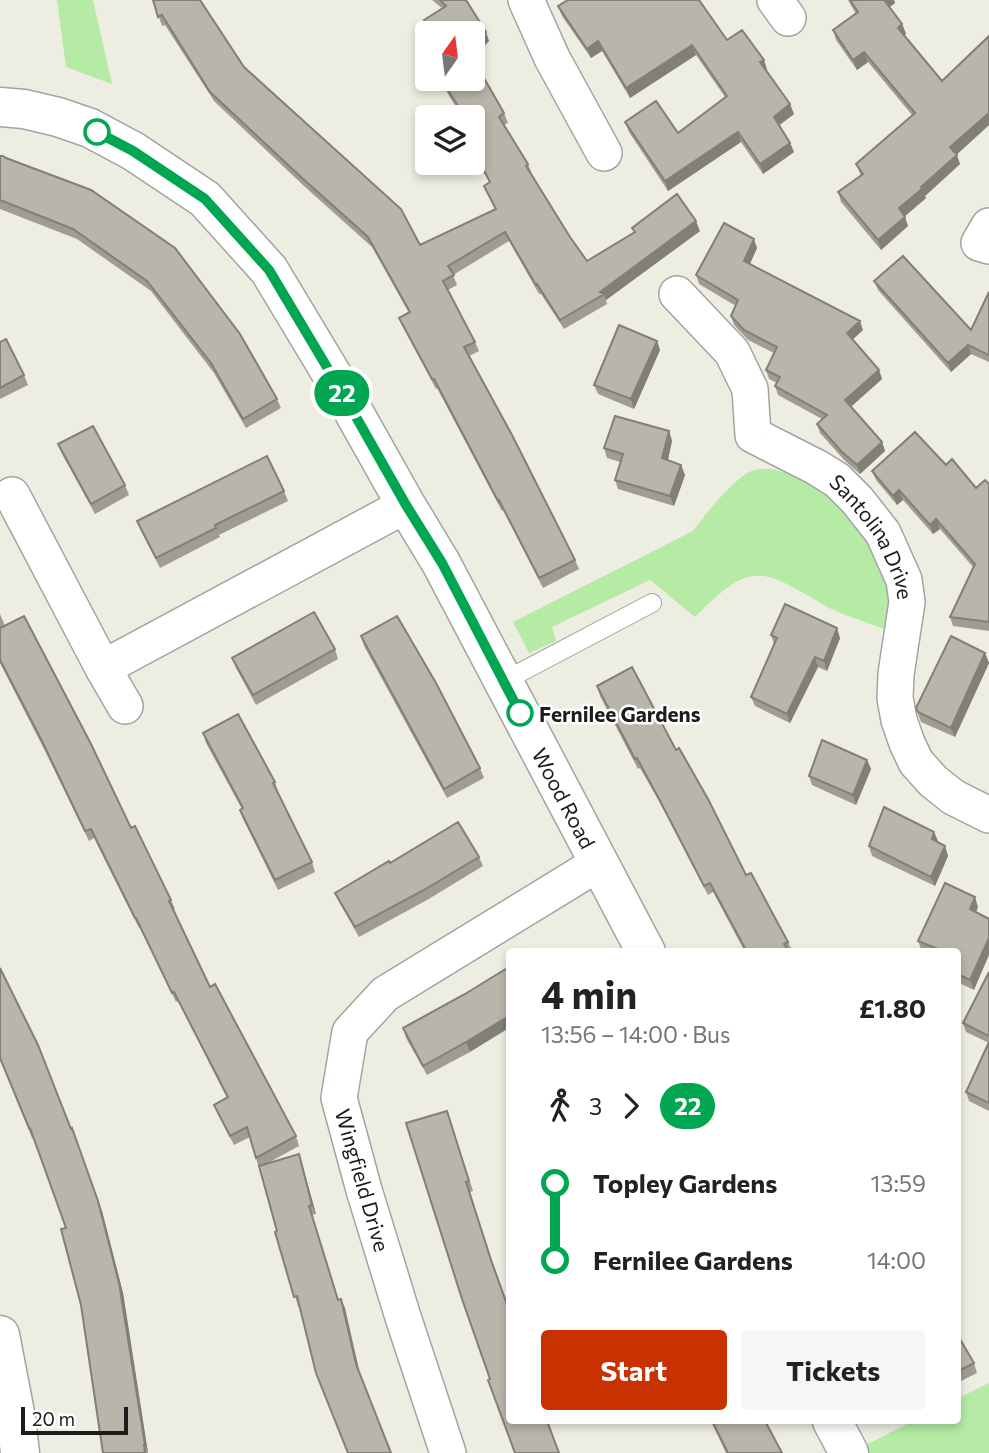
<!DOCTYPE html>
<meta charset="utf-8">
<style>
body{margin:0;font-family:Commissioner,sans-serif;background:#f6f6f6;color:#222;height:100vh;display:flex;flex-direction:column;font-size:26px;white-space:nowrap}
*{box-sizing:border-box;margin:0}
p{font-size:23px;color:#767676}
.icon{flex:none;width:38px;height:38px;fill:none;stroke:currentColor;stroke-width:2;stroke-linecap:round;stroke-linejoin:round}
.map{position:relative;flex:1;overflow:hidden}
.details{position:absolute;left:506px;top:948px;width:455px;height:476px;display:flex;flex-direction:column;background:#fff;border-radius:7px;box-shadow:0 4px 10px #0003}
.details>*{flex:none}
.badge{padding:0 14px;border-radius:23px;font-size:24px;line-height:46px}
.needle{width:46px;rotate:14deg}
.controls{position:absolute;left:415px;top:21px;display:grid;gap:14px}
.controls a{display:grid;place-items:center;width:70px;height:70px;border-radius:7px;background:#fff;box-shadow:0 4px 10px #0003;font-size:35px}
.scale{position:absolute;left:21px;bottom:18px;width:107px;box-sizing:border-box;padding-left:7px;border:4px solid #1c1c1c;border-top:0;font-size:19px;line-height:24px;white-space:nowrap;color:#1c1c1c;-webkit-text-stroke:5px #fff;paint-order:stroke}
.map>.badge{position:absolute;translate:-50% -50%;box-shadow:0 0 0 4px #fff}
.legs{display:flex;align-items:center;gap:10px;height:77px;padding:0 35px;font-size:23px}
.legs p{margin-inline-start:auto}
.headline{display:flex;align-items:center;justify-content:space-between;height:119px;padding:0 35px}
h1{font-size:38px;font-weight:700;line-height:52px}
.button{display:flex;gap:14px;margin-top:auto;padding:14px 35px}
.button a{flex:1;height:80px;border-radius:7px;background:#c83200;color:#fff;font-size:28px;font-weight:700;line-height:80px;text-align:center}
.button a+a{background:#f6f6f6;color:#222}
ul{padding:0 35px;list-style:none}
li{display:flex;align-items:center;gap:24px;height:77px;font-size:26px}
li i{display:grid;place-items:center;width:10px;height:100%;margin:0 9px;background:currentColor}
li i::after{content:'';width:18px;height:18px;margin:-9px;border:5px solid;border-radius:50%;background:#fff}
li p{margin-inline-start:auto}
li:first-child i{background:linear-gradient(#0000 50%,currentColor 0)}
li:last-child i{background:linear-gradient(currentColor 50%,#0000 0)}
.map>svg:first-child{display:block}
</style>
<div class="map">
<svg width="989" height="1453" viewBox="0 0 989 1453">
<rect width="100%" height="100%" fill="#eeede1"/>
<!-- grass -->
<path fill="#b5eba4" d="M57,0H93L112,84L66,67Z
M772,469L802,478L832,495L868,536L889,584L891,606L889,631C872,624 855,619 838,612C813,602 779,572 753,576C733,578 709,603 695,617L650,580L552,627L556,641L529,653L513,622L693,531C705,515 735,476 754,470C759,469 767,469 772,469Z
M989,1383V1453H857L856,1450L913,1421H957V1399Z"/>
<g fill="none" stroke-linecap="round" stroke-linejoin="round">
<!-- service casing -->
<g stroke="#a3a3a3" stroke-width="20">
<path id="service" d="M504,681L652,603"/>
</g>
<!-- minor casing -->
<g stroke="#a3a3a3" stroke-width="38">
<g id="minor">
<path d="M526,0L552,58L604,153"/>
<path d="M775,0L788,18"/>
<path d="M989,226L979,243L989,246"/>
<path id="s1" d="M677,294L732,352L750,389L753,435L816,467L837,480L857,500L883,533L904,580L907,602L896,674L895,698L899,720L907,743L916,762L933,781L953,797L989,815"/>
<path d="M12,495L103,668L125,706"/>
<path d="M103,668L406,505"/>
<path d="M448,1453L403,1317L364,1190L339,1098L350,1032L385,994L599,863"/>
</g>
</g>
<!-- tertiary casing -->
<g stroke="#a3a3a3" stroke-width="41">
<g id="tertiary">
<path id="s2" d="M0,107L24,109L58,117L90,128L133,151L205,199L269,270L343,393L406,505L441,563L646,952"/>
<path d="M0,1335L16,1418L20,1453"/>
<path d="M832,1421L849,1453"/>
</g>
</g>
<!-- service -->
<use href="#service" stroke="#fff" stroke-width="18"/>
<!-- minor -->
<use href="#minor" stroke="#fff" stroke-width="35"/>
<!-- tertiary -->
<use href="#tertiary" stroke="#fff" stroke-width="38"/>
</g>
<!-- wall -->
<path fill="#a09c92" d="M153,0L244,67L420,245L495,210L484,186L489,182L472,150V140L475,138L472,133V117H462L439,79H472L504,113L508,123L504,125L528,164L532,174L570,237L587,261L634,232L632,228L700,231L606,300L607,304L564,329L541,294H539L509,241L453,275L457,285L448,290L475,342L479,351L469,356L575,560L579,569L543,588L503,510L502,511L437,388L436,389L403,327L399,318L409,313L372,247L304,186L214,101L165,25L162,26Z
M432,0H466L489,41L485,45L472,33H429L424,20L442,8Z
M848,0H894L895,3L889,7L902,24L906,34L904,35L942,81L989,125L956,155L960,164L925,196L926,198L904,216L908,226L881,250L841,202L838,192L861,176L856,164L912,115L868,62L857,70L836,40L833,30L856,14Z
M558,6L727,40L767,69L766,70L794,114L779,125L790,143L794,152L763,174L741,142L668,191L629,132L625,122L678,133L725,97L696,55L630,98L602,51L591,58L562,16Z
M0,156L91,190L277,399L281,408L246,428L214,373L151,291L77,239L0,209Z
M757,248L750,264L863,330L852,340L879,370L882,379L851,407L882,442L885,451L860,474L845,461L820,433L817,424L822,419L778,395L775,386L777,383L769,379L766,370L774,353L748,340L734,325L731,316L736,306L699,284L696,275Z
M874,281L971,330L989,292V362L971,354L951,372L878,290Z
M657,341L660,350L634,409L598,394L594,385Z
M0,342L24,375L28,385L0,399Z
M669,431L672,441L668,460L681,465L685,475L674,506L618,489L615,480L620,462L607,458L604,448Z
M58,444L125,485L129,495L95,514L62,454Z
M946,465L976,488L989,484V631L953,626L950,617L973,567L940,529L933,534L903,500L897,505L876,480L872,471Z
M284,491L288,501L219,535L220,537L160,568L141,531L137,521Z
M0,614L5,626L131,828L171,900L175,909L173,910L210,987L296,1136L299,1146L268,1163L302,1164L316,1214L312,1215L338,1299L345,1308L298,1306L250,1137L234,1145L218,1114L214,1105L227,1098L178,1001L176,1002L140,927L139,928L94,838L89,841L45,751L0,663Z
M771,635L840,638L827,671L818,667L790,723L755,706L751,697L774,644Z
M361,636L480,768L484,778L447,798L364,646Z
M335,649L338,659L256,705L236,668L232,658Z
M985,653L989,663L955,737L921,722L916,708Z
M597,686L676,750L746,875L788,942L792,951L745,952L713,892L708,895L663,808L640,768L638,769L600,696Z
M203,733L275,782L278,792L277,793L312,862L315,872L278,890L243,819L240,810L242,809L206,743Z
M867,760L871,769L856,805L812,785L809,776Z
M934,832L938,842L945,846L948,856L935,886L872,856L869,846Z
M479,857L483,866L427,900L359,937L339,902L335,893L390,863Z
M978,907L976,912L974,990L957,982V952H924L922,951L918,941Z
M989,972V1111L969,1101L966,1092L989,1043L966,1032L963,1023Z
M465,994L470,1052L427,1075L406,1038L403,1028Z
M0,1059L102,1211L123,1293L148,1453H103L81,1305L66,1228L33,1138H32Z
M447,1111L473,1191L470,1192L495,1270L559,1453H515L488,1380L490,1379Z
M957,1334L974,1363L977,1373L957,1383Z
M711,1421H765L782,1453H726Z"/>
<!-- shaded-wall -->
<path fill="#827f77" d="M884,0H894L895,3L887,9Z
M902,24L906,34L901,37L898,28Z
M475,30L479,39L472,43V33H470Z
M486,32L489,41L485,45L482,35Z
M598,41L602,51L591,58L587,49Z
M692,45L696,55L630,98L626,88Z
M864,52L868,62L857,70L853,60Z
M764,60L767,69L764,72L760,62Z
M790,104L794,114L777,127L774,117Z
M989,113V125L954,157L950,147Z
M738,132L741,142L668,191L665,181Z
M790,143L794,152L763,174L760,164Z
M957,155L960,164L925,196L926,198L903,218L899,208L921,187Z
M905,217L908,226L881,250L878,240Z
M696,221L700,231L606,300L604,294L600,292Z
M754,239L757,248L747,270L744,261Z
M860,321L863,330L850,342L847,333Z
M657,341L660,350L634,409L631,399Z
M968,345L971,354L951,372L948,363Z
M879,370L882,379L848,409L845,400Z
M669,431L672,441L666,468L662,458Z
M882,442L885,451L860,474L857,465Z
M681,465L685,475L674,506L670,496Z
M899,490L903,500L897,505L893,496Z
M936,519L940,529L933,534L930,525Z
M837,628L840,638L827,671L824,661Z
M985,653L989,663L955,737L951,728Z
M815,657L818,667L790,723L787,714Z
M867,760L871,769L856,805L853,795Z
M934,832L938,841L935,849L932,839Z
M945,846L948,856L935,886L931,877Z
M975,897L978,907L973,919L970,909Z
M989,938V955L974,990L970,980Z
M509,1016V1028L470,1052L466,1042Z
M72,1128L102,1211L123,1293L148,1453L145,1445Z
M299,1154L302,1164L316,1214L312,1205Z
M341,1299L345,1308L360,1374L356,1364Z"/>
<!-- building -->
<path fill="#bab5aa" stroke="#827f77" stroke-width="2" d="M153,0H200L244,67L401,209L420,245L496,209L484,186L490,182L472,148V140L477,137L472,129V117H465L441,79H472V57L504,113L499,117L528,164L526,166L570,237L587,261L635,232L632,228L677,194L696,221L600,292L604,294L560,320L537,284L536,285L505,232L448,266L454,275L443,281L475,342L464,347L512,435L575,560L539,578L499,500L498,501L434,379H432L399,318L410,312L368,237L301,177L210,92L162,15L158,17Z
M440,0H466L486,32L482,35L475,30L470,33H430L424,20L446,6Z
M568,0H699L727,40L742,30L764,60L760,62L790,104L774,117L790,143L760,164L738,132L665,181L625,122L656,101L678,133L727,96L692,45L626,88L598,41L587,49L558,6Z
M850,0H884L902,24L898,28L942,81L989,36V113L950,147L957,155L921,187L922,189L899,208L905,217L878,240L838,192L863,174L856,164L915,113L864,52L853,60L833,30L858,12Z
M0,156H3L6,158L91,190L175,248L240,334L277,399L243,419L211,363L147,281L73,229L0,200Z
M724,223L754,239L744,261L860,321L847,333L879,370L845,400L882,442L857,465L842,452L817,424L827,415L775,386L780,377L766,370L777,347L744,330L731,316L738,300L696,275Z
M903,256L971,330L989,292V355L968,345L948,363L874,281Z
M619,325L657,341L631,399L594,385Z
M6,339L24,375L0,388V342Z
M615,416L669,431L662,458L681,465L670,496L615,480L623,454L604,448Z
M93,426L125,485L91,504L58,444Z
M915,432L946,465L952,459L976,488L985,480L989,484V622L950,617L975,564L936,519L930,525L899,490L893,496L872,471Z
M267,456L284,491L215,525L216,528L156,558L137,521Z
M785,604L837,628L824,661L815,657L787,714L751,697L777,638L771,635Z
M314,612L335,649L253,695L232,658Z
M24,616L91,744L131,828L135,826L171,900L169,901L210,987L215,984L296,1136L256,1158L247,1127L230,1136L214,1105L228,1097L174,992L172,993L136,918H135L91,829L85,831L42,741L0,660V628Z
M397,616L436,683L480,768L444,789L361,636Z
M951,636L985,653L951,728L918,712L916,708Z
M632,667L676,750L679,748L708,799L746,875L751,873L788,942L784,944L789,952H747L710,883L704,886L659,799L637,758L635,759L597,686Z
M238,714L275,782L273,783L312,862L275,880L240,810L243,808L203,733Z
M822,740L867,760L853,795L809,776Z
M884,807L934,832L932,839L945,846L931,877L869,846Z
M458,822L479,857L424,890L355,927L335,893L389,861L390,863Z
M945,883L975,897L970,909L989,919V938L970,980L957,974V952H945L918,941Z
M509,967V1016L466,1042L423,1066L403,1028L465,994Z
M0,968L38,1045L71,1129L72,1128L98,1201L119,1283L145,1445H144L145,1453H103L81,1305L61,1229L66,1228L30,1128H29L0,1058Z
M989,972V1036L963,1023Z
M989,1042V1103L966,1092Z
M447,1111L469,1181L466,1182L491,1260L509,1310V1421H547L559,1453H515L488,1380L490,1379L462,1299L406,1123Z
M299,1154L312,1205L309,1206L338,1300L341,1299L356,1364L391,1453H348L316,1373L297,1296L294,1297L275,1232L277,1231L259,1166Z
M957,1334L974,1363L957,1372Z
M712,1421H765L782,1453H728Z"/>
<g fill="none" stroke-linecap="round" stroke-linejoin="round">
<!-- line-1 casing -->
<g stroke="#fff" stroke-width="16">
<path id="line-1" d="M97,132L133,151L205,199L269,270L343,394L406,505L442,563L520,713"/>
</g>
<!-- line-1 -->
<use href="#line-1" stroke="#00a651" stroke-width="10"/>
</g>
<!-- markers -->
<g fill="#fff" stroke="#00a651" stroke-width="3.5">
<circle cx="97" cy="132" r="12"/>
<circle cx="520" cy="713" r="12"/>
</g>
<g text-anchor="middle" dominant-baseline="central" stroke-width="5" stroke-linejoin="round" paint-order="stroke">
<!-- street labels -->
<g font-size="21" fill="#1c1c1c" stroke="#fff">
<text stroke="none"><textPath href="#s1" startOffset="331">Santolina Drive</textPath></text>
<text stroke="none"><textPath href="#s2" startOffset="929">Wood Road</textPath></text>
<text transform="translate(363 1180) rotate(74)">Wingfield Drive</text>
</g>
<!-- stop labels -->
<g font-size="21" font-weight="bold" fill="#1c1c1c" stroke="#fff" text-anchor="start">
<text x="539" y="713">Fernilee Gardens</text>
</g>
</g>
</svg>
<div class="controls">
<a><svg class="needle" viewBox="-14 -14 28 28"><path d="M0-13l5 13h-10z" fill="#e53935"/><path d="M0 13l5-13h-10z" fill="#767676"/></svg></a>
<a><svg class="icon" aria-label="layers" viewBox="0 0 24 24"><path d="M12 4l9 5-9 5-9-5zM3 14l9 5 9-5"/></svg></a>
</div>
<div class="scale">20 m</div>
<b class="badge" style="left:342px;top:393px;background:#00a651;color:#fff">22</b>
<section class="details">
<div class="headline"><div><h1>4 min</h1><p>13:56 – 14:00 · Bus</p></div><b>£1.80</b></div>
<div class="legs"><svg class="icon" aria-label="walk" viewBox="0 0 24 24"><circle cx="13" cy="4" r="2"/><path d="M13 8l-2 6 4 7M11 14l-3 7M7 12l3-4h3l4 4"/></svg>3<svg class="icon" aria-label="forward" viewBox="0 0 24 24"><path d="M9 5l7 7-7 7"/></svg><b class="badge" style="background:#00a651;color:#fff">22</b></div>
<ul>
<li><i style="color:#00a651"></i><b>Topley Gardens</b><p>13:59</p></li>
<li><i style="color:#00a651"></i><b>Fernilee Gardens</b><p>14:00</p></li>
</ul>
<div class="button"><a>Start</a><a>Tickets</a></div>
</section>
</div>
